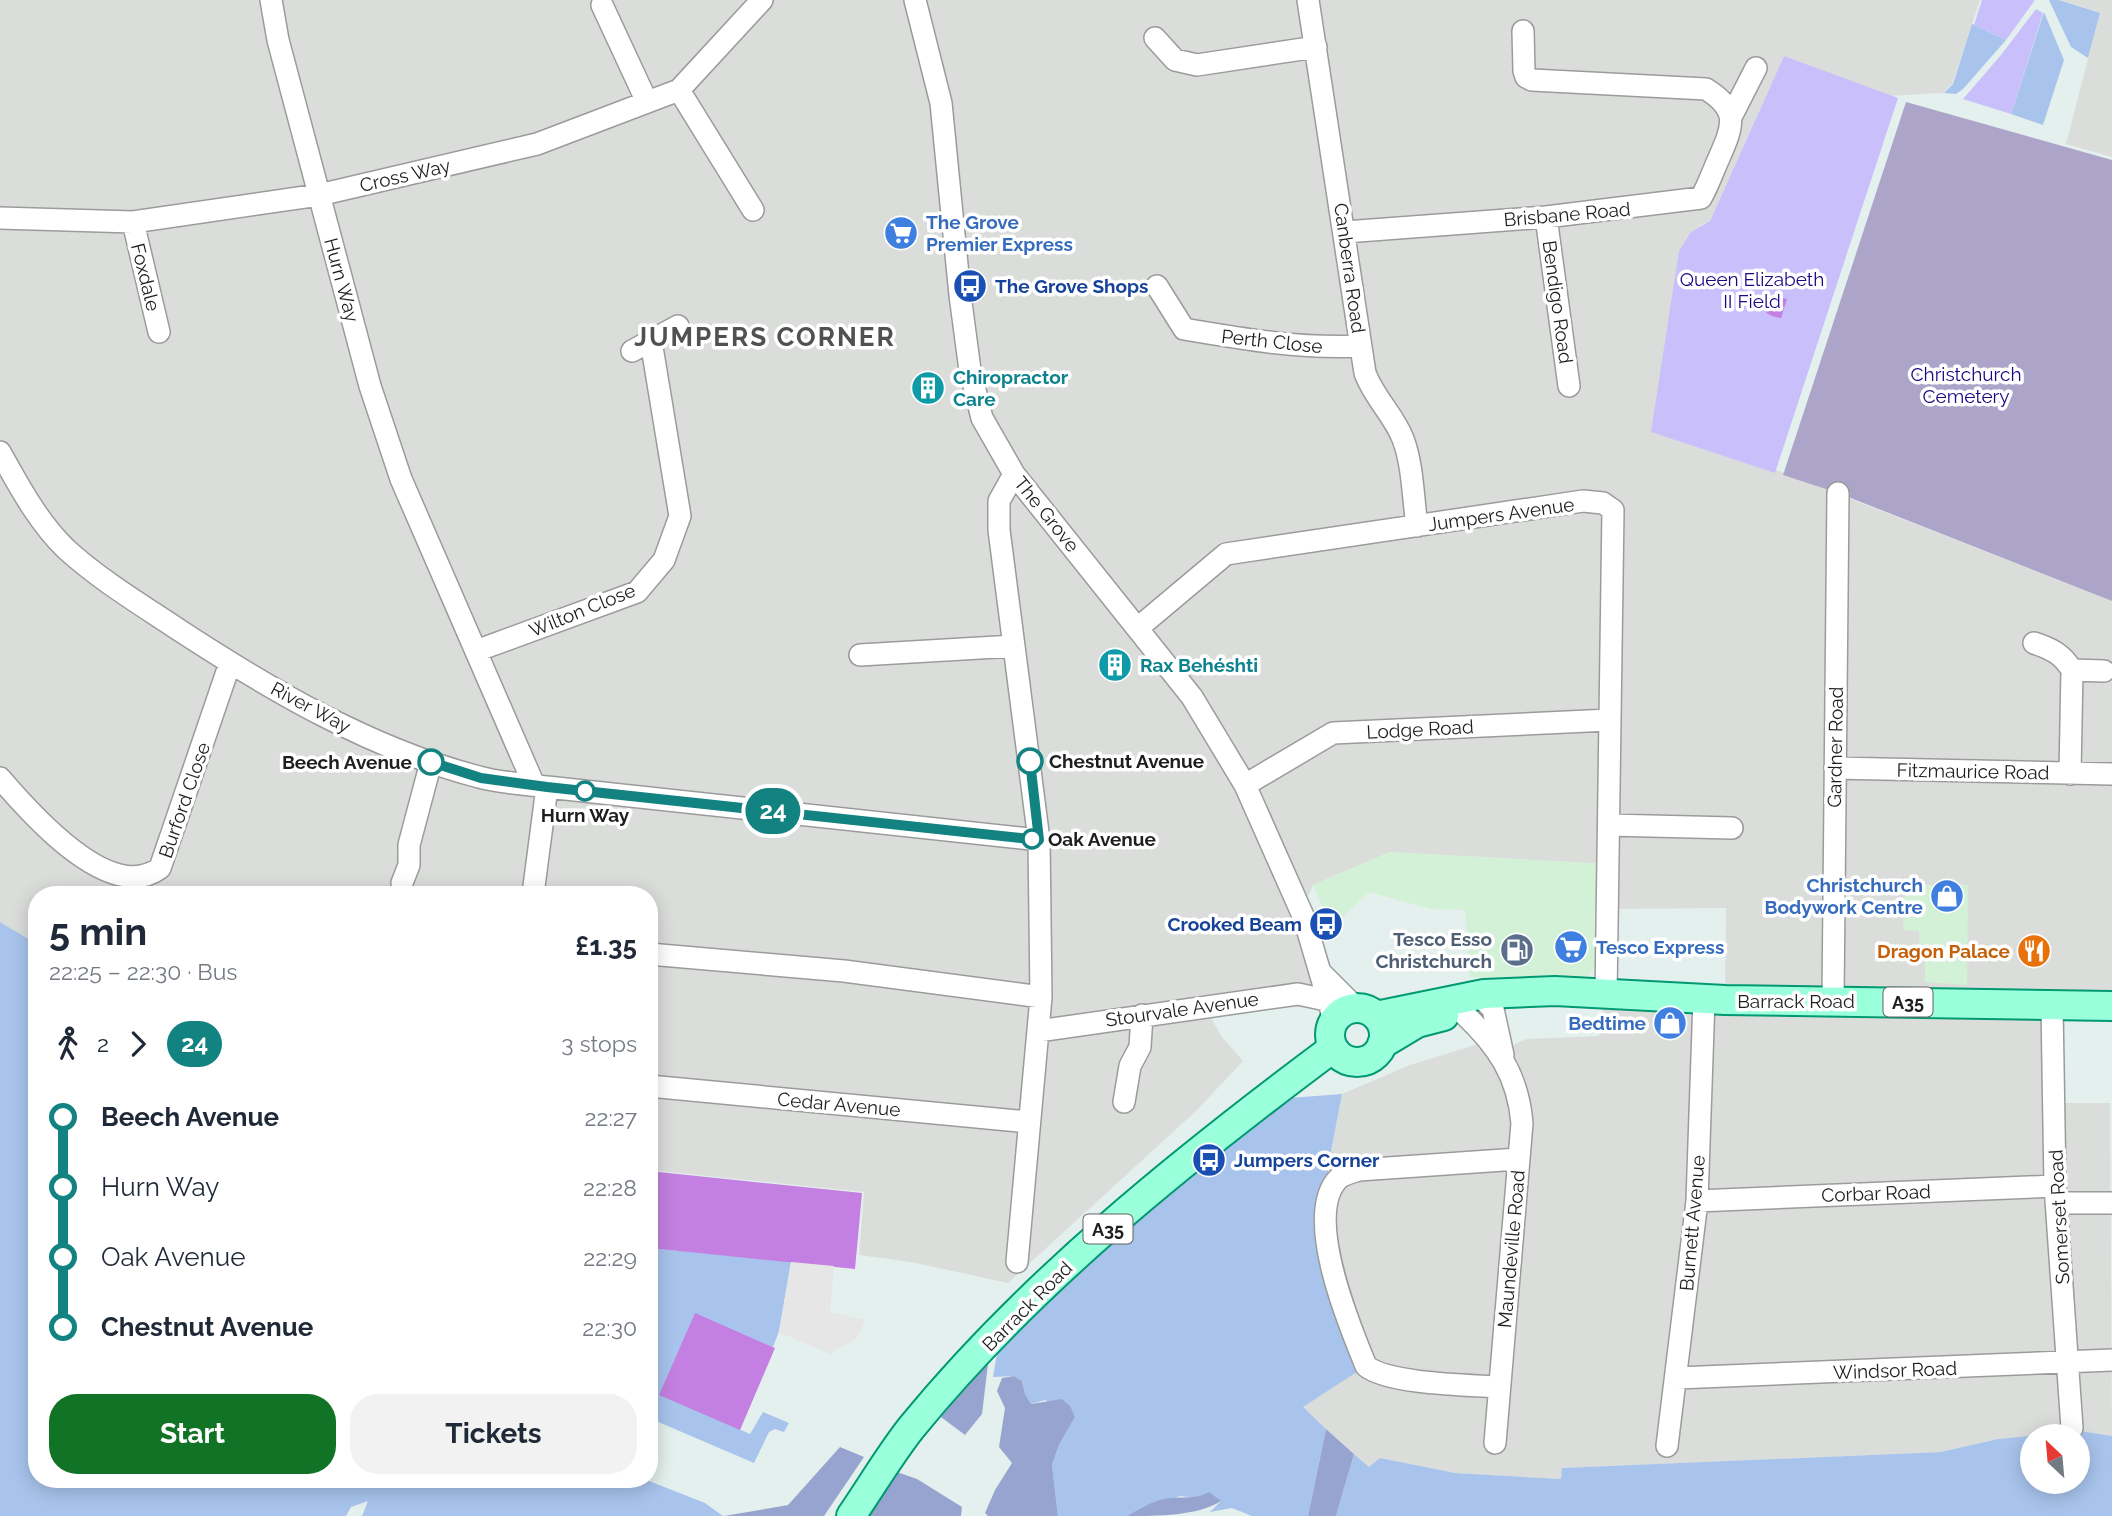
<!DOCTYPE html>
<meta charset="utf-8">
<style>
body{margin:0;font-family:Raleway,sans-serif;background:#f2f2f3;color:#1f2937;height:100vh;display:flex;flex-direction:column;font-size:26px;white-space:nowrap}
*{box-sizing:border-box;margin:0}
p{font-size:23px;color:#747a83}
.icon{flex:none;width:38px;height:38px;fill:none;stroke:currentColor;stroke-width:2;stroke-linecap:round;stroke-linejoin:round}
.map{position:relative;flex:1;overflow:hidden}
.sheet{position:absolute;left:28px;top:886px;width:630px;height:602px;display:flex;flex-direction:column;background:#fff;border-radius:28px;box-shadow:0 4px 18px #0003}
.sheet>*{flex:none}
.badge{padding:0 14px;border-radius:23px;font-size:24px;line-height:46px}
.needle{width:46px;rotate:334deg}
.controls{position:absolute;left:2020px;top:1424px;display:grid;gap:14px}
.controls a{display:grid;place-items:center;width:70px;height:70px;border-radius:50%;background:#fff;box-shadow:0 4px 18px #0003;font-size:35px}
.map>.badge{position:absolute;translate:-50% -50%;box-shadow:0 0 0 4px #fff}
.legs{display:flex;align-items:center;gap:10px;height:77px;padding:0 21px;font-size:23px}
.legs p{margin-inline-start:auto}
.headline{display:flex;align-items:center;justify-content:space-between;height:119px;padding:0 21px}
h1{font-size:38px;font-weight:700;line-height:52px}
.cta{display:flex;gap:14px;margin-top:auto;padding:14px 21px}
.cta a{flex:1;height:80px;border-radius:28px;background:#117325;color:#fff;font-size:28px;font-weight:700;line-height:80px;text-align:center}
.cta a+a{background:#f2f2f3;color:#1f2937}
ul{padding:0 21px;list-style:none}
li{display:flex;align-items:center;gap:24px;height:70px;font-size:26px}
li i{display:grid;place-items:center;width:10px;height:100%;margin:0 9px;background:currentColor}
li i::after{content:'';width:18px;height:18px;margin:-9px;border:5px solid;border-radius:50%;background:#fff}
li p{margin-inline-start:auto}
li:first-child i{background:linear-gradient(#0000 50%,currentColor 0)}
li:last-child i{background:linear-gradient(currentColor 50%,#0000 0)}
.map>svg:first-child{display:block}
</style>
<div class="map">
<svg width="2112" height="1516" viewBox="0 0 2112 1516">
<rect width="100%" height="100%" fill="#e4f0ed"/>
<!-- residential -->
<path fill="#dbdddb" d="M0,0H1980L1952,84L1943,93L1887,96L1784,56L1710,221L1700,226L1769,467L2112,601V1006H2053L2054,1103H2110L2112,1436L2081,1431L1998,1439L1941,1452L1563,1468L1561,1479L1454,1473L1380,1458L1370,1468L1303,1408L1327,1236L1328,1167L1342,1094L1410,1065L1478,1044L1511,1051L1515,1044L1527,1039L1599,1036L1606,996L1725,1000L1726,908L1608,909V864L1390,852L1313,885L1309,895L1297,900L1326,1000L1204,1006L1222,1037L1243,1061L1196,1111L1008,1283L911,1262L859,1255L864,1192L649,1170V894H37V944L0,922Z
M2060,0H2112V157L2066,144L2100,13Z"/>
<!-- commercial -->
<path fill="#d3f1d6" d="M1390,852L1608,864V909L1594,910L1595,967L1584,980L1470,977L1465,910L1431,909L1369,892L1332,927L1313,885Z
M1905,885H1968L1967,985L1925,982V958H1920L1919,931L1903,930Z"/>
<!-- grass -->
<path fill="#a8c4ec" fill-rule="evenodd" d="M2049,0H2059L2100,13L2088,58L2071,47Z
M2044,12L2064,60L2043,125L2011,114Z
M1972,24L2006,40L1963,89L1956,94L1944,93L1953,84Z
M0,922L37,944V1479H644L705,1503L723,1516H362L368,1501L351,1507L346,1516H0Z
M1342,1094L1328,1167L1327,1236L1366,1366L1303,1407L1326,1429L1308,1516H1252L1232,1508L1210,1512L1221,1501L1180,1496L1127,1516H1058L1052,1465L1059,1445L1075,1417L1045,1400L1031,1404L1025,1394L1022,1381L1014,1376L993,1377L1001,1330L1263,1100Z
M649,1248L791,1262L779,1331L773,1347L695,1314L660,1394L750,1434L763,1412L789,1423L784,1432L775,1429L769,1432L754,1463L649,1418Z
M2081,1431L2112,1436V1516H1336L1354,1454L1369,1467L1380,1458L1455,1473L1561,1479L1562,1468L1941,1452L1998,1439ZM2032,1437H2077V1482H2032Z"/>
<!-- forest -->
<path fill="#97a4d0" d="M988,1364L982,1414L965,1435L941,1417L965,1385Z
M1014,1376L1022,1381L1025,1394L1031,1404L1062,1399L1070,1406L1075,1417L1059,1445L1052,1465L1058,1516H988L985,1513L995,1490L1012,1463L999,1447L1005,1408L997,1391L1002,1378Z
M1326,1429L1354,1454L1336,1516H1308Z
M840,1447L864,1457L824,1516H724L788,1505Z
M897,1472L917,1479L962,1507L961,1516H866Z
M1209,1492L1221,1501C1197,1516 1159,1516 1127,1516C1138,1510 1151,1502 1164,1499C1181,1495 1194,1501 1209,1492Z"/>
<!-- cemetery -->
<path fill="#ada5c9" d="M1906,102L2112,160V601L1838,493L1783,475Z"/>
<!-- park -->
<path fill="#c9c0fb" d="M1982,0H2035L2006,40L1974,25Z
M2036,9L2043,13L2011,114L1963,99L2001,55Z
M1784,56L1898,98L1775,473L1651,432L1679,251L1691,232L1710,221Z"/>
<!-- pitch -->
<path fill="#c37fe1" d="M1772,296L1787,299L1781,318C1771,316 1762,314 1764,302Z
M649,1171L862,1193L855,1269L649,1248Z
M695,1313L775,1348L740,1430L659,1395Z"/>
<!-- parking -->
<path fill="#e6e6e6" d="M791,1262L834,1266L830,1312L865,1320L860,1333L852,1342L835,1349L832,1355L779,1332Z"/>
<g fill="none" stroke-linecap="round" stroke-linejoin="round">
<!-- minor casing -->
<g stroke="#9b9b9b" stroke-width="24">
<path id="minor" d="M271,0L278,40L370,386L401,479L534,785
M915,0L941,103L960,295L970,370L982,418L1014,474L1192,697L1245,785L1304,918L1334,1020
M1308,0L1365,373C1374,398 1394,415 1403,439C1413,465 1413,499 1417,526
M602,5L647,102
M1155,38L1175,60L1197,65L1316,47
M679,90L753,210
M1731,117L1756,68
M1546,217L1569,386
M0,218L133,222L319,195L537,144L679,90L762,0
M133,222L159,332
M1345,232L1546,217L1701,198C1708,186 1713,171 1719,158C1733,126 1740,110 1706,89L1532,80L1526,77L1524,71L1523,31
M1157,286L1184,329C1243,339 1300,349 1360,346
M632,351L678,326
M0,452C19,486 38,522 66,549C100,580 140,604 179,630C271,690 371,749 479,777C500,783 525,784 547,787L1039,840
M1014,474L999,501V530L1039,840L1041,997L1017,1262
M1139,627L1226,554L1583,501L1603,503L1613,510L1606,996
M2034,643C2052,649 2062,654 2072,670L2070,774
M476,651L637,592L664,560L680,516L651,341
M860,655L1014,646
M2072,670L2104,671
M1835,768L2112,774
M0,778C30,813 110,905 160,868L230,663
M1245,785L1333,733L1609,720
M1609,825L1732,828
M402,883L409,865V845L431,762
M533,894L547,787
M649,954L844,971L1041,997
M1322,974L1356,1008
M1479,995L1493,1009L1503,1055
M1833,1000L1838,493
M2052,1006L2055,1186L2072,1428
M1463,1013C1497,1045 1518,1075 1522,1123L1495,1443
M1038,1031L1298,994L1326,1000
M649,1086L1029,1122
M1124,1102L1130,1066L1140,1047L1142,1015
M1697,1201L2055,1186
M2058,1203H2112
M1677,1378L2112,1360
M1498,1387C1468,1385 1388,1384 1366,1366C1350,1327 1302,1214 1339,1178C1344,1174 1353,1172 1359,1170L1518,1159
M1667,1446L1697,1201L1704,999"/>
</g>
<!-- major casing -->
<g stroke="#009972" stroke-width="32">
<path id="major" d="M1330 1035a27 27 0 1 1 54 0a27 27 0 1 1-54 0Z
M1376,1016L1484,994L1555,991L1725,1000L2112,1006
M1382,1044L1417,1023L1444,1016
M851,1516C871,1487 889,1456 911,1428C1030,1282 1183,1160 1333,1048"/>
</g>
<!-- minor -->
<use href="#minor" stroke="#fff" stroke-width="21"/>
<!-- major -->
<use href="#major" stroke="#9affdb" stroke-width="28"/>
</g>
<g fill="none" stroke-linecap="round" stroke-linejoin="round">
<!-- line-1 casing -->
<g stroke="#fff" stroke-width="16">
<path id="line-1" d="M431,762L481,778L547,787L1039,840L1030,761"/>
</g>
<!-- line-1 -->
<use href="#line-1" stroke="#128380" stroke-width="10"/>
</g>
<!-- icons -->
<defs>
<g id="supermarket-disc" transform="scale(1.75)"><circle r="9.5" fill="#3f7fe0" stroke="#fff"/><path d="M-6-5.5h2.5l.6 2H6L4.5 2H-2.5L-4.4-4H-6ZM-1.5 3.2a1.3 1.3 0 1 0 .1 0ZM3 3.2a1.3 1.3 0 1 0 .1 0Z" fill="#fff"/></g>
<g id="bus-disc" transform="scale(1.75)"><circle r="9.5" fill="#1a4fb4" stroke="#fff"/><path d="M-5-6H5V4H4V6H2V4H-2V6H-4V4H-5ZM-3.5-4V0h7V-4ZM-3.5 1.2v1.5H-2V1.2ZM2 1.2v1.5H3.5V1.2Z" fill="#fff"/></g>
<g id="building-disc" transform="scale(1.75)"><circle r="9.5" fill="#0f9aa8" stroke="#fff"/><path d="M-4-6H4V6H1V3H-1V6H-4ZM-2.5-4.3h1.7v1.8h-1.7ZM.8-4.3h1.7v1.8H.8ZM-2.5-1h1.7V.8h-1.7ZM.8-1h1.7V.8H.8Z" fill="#fff"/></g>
<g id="shop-disc" transform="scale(1.75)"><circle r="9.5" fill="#3f7fe0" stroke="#fff"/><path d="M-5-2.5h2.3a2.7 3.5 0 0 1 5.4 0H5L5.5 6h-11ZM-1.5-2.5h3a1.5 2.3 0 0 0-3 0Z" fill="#fff"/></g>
<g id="fuel-disc" transform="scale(1.75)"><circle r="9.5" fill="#5c6f8a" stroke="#fff"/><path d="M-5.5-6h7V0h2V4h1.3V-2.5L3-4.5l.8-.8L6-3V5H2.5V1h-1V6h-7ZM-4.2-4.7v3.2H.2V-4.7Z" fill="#fff"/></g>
<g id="restaurant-disc" transform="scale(1.75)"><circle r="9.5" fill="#e8710a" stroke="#fff"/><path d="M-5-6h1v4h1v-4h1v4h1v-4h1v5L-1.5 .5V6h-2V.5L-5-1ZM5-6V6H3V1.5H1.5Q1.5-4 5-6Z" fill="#fff"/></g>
</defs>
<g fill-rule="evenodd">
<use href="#supermarket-disc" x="901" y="233"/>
<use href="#bus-disc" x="970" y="286"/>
<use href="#building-disc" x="928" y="388"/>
<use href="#building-disc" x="1115" y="665"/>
<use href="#shop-disc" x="1947" y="896"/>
<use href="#bus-disc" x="1326" y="924"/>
<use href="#supermarket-disc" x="1571" y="947"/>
<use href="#fuel-disc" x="1517" y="950"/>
<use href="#restaurant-disc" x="2034" y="951"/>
<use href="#shop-disc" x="1670" y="1023"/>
<use href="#bus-disc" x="1209" y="1160"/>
</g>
<!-- markers -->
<g fill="#fff" stroke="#128380" stroke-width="3.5">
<circle cx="1030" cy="761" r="12"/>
<circle cx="431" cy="762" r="12"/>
<circle cx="585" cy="791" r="9"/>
<circle cx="1032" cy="839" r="9"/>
</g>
<g text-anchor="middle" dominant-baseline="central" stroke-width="7" stroke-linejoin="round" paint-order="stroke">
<!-- shield labels -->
<g fill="#fff" stroke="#626262" stroke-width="2">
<rect x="1883.5" y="987.5" width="49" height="29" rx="5"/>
<rect x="1083.5" y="1214.5" width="49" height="29" rx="5"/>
</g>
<g font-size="18" font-weight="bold" fill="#1e1e1e">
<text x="1908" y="1002">A35</text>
<text x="1108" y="1229">A35</text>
</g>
<!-- street labels -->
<g font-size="19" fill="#1e1e1e" stroke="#fff">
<text transform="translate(405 175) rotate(-13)">Cross Way</text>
<text transform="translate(1567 214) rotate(-5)">Brisbane Road</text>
<text transform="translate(1350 268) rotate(82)">Canberra Road</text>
<text transform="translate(146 277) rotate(76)">Foxdale</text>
<text transform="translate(342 280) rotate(75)">Hurn Way</text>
<text transform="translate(1558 302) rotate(82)">Bendigo Road</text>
<text transform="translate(1272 341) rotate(6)">Perth Close</text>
<text transform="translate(1047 514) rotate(51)">The Grove</text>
<text transform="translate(1501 514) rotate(-8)">Jumpers Avenue</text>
<text transform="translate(582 610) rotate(-22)">Wilton Close</text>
<text transform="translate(311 707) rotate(28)">River Way</text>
<text transform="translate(1420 729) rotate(-3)">Lodge Road</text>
<text transform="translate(1835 747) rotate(-89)">Gardner Road</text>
<text transform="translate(1973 771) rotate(1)">Fitzmaurice Road</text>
<text transform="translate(184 800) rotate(-71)">Burford Close</text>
<text x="1796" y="1001">Barrack Road</text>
<text transform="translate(1182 1009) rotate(-8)">Stourvale Avenue</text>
<text transform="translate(839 1104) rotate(5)">Cedar Avenue</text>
<text transform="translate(1876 1193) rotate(-2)">Corbar Road</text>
<text transform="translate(2059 1217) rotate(-93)">Somerset Road</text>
<text transform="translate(1692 1223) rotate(-85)">Burnett Avenue</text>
<text transform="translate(1511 1249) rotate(-85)">Maundeville Road</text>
<text transform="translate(1027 1306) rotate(-45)">Barrack Road</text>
<text transform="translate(1895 1370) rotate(-2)">Windsor Road</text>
</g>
<!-- shop labels -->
<g font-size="19" font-weight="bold" fill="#366cbe" stroke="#fff" text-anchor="start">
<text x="926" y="222">The Grove<tspan x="926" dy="22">Premier Express</tspan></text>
<text x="1923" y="885" text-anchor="end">Christchurch<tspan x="1923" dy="22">Bodywork Centre</tspan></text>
<text x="1596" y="947">Tesco Express</text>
<text x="1646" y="1023" text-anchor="end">Bedtime</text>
</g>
<!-- park labels -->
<g font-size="19" fill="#1b0881" stroke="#fff">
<text x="1752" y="279">Queen Elizabeth<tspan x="1752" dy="22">II Field</tspan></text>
<text x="1966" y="374">Christchurch<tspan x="1966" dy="22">Cemetery</tspan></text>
</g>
<!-- transit labels -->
<g font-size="19" font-weight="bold" fill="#164399" stroke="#fff" text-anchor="start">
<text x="995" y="286">The Grove Shops</text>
<text x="1302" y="924" text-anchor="end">Crooked Beam</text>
<text x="1234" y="1160">Jumpers Corner</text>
</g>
<!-- culture labels -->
<g font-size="19" font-weight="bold" fill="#0d838f" stroke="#fff" text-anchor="start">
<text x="953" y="377">Chiropractor<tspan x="953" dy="22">Care</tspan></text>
<text x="1140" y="665">Rax Behéshti</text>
</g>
<!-- stop labels -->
<g font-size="19" font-weight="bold" fill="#1e1e1e" stroke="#fff" text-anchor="start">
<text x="1049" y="761">Chestnut Avenue</text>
<text x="412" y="762" text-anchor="end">Beech Avenue</text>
<text x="585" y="815" text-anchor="middle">Hurn Way</text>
<text x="1048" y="839">Oak Avenue</text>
</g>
<!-- service labels -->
<g font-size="19" font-weight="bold" fill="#4e5e75" stroke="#fff" text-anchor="end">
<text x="1492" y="939">Tesco Esso<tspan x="1492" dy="22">Christchurch</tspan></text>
</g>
<!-- food labels -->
<g font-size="19" font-weight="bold" fill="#c56008" stroke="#fff" text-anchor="end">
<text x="2010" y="951">Dragon Palace</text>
</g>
<!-- district labels -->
<g font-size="26" font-weight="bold" letter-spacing="2" fill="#515151" stroke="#fff">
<text x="765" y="337">JUMPERS CORNER</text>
</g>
</g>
</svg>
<div class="controls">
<a><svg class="needle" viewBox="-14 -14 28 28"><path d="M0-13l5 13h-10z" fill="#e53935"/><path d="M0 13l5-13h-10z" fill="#747a83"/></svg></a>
</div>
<b class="badge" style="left:773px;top:811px;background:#128380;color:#fff">24</b>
<section class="sheet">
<div class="headline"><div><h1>5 min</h1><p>22:25 – 22:30 · Bus</p></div><b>£1.35</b></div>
<div class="legs"><svg class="icon" aria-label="walk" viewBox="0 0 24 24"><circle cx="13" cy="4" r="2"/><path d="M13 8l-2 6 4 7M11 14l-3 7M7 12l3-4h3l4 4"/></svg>2<svg class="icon" aria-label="forward" viewBox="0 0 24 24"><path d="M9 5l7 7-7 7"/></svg><b class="badge" style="background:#128380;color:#fff">24</b><p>3 stops</p></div>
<ul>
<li><i style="color:#128380"></i><b>Beech Avenue</b><p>22:27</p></li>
<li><i style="color:#128380"></i><span>Hurn Way</span><p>22:28</p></li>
<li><i style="color:#128380"></i><span>Oak Avenue</span><p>22:29</p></li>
<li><i style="color:#128380"></i><b>Chestnut Avenue</b><p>22:30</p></li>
</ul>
<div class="cta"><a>Start</a><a>Tickets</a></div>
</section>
</div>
